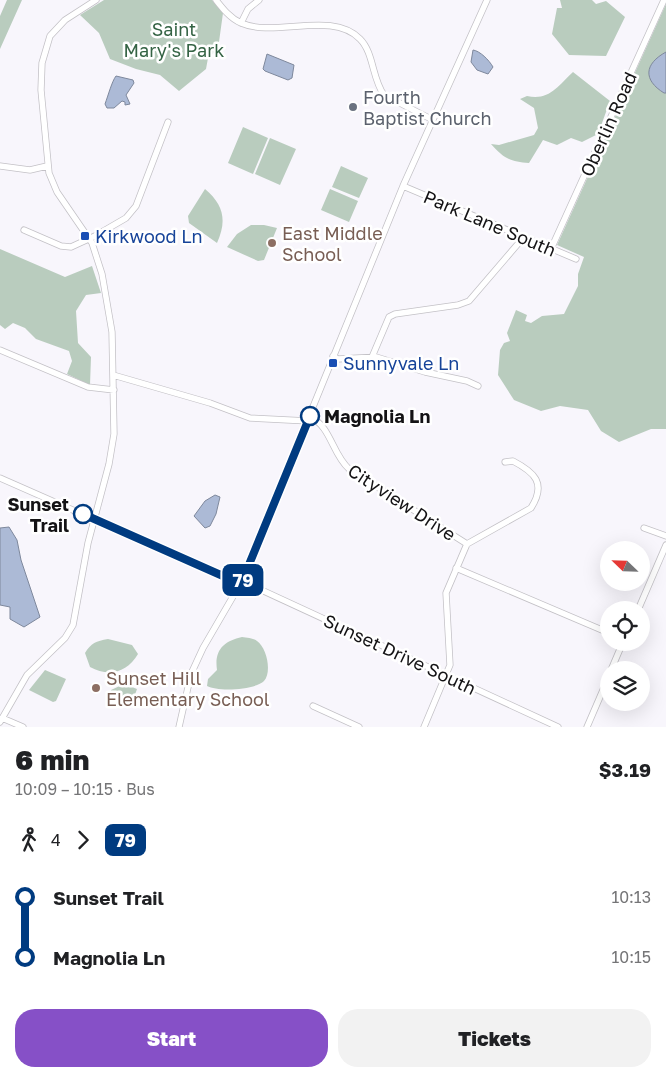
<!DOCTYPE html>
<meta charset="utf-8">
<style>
body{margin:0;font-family:"Golos Text",sans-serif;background:#f2f2f2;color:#202124;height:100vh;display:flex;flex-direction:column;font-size:19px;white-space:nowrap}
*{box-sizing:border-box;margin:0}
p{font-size:16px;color:#757577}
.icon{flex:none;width:28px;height:28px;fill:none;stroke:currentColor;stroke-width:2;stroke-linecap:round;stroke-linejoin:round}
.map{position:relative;height:727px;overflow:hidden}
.drawer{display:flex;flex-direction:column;background:#fff;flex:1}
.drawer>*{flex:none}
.badge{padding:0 10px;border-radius:8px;font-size:18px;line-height:32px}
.needle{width:32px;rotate:293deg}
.fabs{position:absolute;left:600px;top:541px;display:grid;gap:10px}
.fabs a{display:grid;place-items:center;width:50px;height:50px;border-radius:50%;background:#fff;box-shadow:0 5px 20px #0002;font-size:25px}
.map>.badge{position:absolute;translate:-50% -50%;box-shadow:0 0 0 2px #fff}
.legs{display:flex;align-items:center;gap:8px;height:55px;padding:0 15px;font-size:16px}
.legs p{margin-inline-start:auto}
.head{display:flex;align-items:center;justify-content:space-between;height:85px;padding:0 15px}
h1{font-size:28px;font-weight:800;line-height:38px}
.cta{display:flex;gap:10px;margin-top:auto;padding:10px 15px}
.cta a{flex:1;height:58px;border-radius:20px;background:#8650c7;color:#fff;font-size:20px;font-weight:800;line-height:58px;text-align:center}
.cta a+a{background:#f2f2f2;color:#202124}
ul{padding:0 15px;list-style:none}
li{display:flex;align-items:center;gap:18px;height:60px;font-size:19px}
li i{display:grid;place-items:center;width:8px;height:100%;margin:0 6px;background:currentColor}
li i::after{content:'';width:12px;height:12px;margin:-6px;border:4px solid;border-radius:50%;background:#fff}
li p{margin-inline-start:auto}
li:first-child i{background:linear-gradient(#0000 50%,currentColor 0)}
li:last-child i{background:linear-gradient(currentColor 50%,#0000 0)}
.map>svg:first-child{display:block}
</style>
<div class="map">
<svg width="666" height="727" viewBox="0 0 666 727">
<rect width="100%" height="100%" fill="#f8f6fc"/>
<!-- green -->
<path fill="#b9ccbe" d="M7,0H22L0,49V16Z
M104,0H212L223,13L218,49L208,58L206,69L179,91L160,75L136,69L110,59L99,33L80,15Z
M560,0H592L596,4L606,1L625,17L606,56L569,55L552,34L557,8H562Z
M666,4V429H651L619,442L601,431L588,410L560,406L541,411L514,400L498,375L500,350L504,343L510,341L507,333L516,310L527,315L525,321L531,323L542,316L564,314L578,286V274L584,257L557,245Z
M573,72L610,101L598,134L582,142L571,138L557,145L543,140L529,163C511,162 503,158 491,144L499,145L534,135L538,128L534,108L520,99L527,96C549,101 558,86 573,72Z
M243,127L268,138L253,174L228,163Z
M270,138L296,149L280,185L255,174Z
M341,166L368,178L359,198L332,187Z
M205,189C224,205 227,221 217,243L189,223L188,216Z
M330,189L358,201L349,222L321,210Z
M251,225H264L277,228L264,260L258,261L227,247L237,234Z
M0,249L65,277L92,266L101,293L86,295L76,311L78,343L91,357L90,385L67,374L72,361L69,351L36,339L25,328L13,323L5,329L0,325Z
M242,637C247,638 254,638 257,641C267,648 272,672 264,681C255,690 218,692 207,686L208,679L217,670C214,650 224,641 242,637Z
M108,639L132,645L138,654C127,673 108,677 90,667L85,653C91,643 96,641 108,639Z
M45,670L66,679L56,701L53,702L29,690Z
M124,684L137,689L132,703L110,696L111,690Z"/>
<!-- water -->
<path fill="#acbad6" stroke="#7e889c" d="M473,50C480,51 489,60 493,67L488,74L477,70L471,62Z
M666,52V93H664C643,80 644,64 666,52Z
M267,54L294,65L292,78L288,80L265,71L263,69Z
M116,76L133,80L134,83L126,95L130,104L125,105V102L122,101L114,108H107L105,104C108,96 112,81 116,76Z
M215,495L220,497L216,514L210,526L205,528L194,516L205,501Z
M9,527L17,540L21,560L40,617L24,627L10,619V607L0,605V528Z"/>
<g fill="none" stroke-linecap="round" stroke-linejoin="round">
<!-- minor casing -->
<g stroke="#c3c1c6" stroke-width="7">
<path id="minor" d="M216,0C223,9 230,18 241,23C275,38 332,10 360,39C374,53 372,79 384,95L433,120
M241,23L248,9L259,0
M0,166L30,170L47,166
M403,186L576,259
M24,230L61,246L71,247L95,236L126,218L136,206L168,122
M551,249L664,0
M0,350L88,387L114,390
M333,356L338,359L376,357L425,372L467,381L478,386
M372,357L389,317L395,314L458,305L469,301L523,238
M113,375L210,403L250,418L308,421
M310,417C331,426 332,454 349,469L467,544
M0,478L241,584
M644,528L666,536
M467,544L531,508C547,483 534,472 513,461L505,462
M456,568L609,633
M242,581L558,727
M638,610L666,545
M611,670L623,642
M313,706L359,727
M2,718L23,727
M0,722L27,675L65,638L73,625L88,543L109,464L114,434L112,332L102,274L92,243L57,192L49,173L41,90L42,63L50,36L65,20L96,0
M179,727L191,674L203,648L242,581L403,186L487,0
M424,727L450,665L446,593L467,544
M587,727L609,676"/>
</g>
<!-- minor -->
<use href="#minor" stroke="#fff" stroke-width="5.5"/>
</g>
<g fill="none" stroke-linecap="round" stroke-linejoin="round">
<!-- line-1 casing -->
<g stroke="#fff" stroke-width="11">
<path id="line-1" d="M83,514L241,584L310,416"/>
</g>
<!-- line-1 -->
<use href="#line-1" stroke="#003b80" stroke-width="8"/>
</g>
<!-- markers -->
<circle fill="#6b7280" stroke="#fff" stroke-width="2" cx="353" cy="107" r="5"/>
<g fill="#1a4fb4" stroke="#fff" stroke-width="2">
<rect x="80" y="231" width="10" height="10" rx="2.5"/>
<rect x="328" y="358" width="10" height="10" rx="2.5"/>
</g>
<g fill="#8d6e63" stroke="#fff" stroke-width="2">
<circle cx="272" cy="243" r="5"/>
<circle cx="96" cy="688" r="5"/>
</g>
<g fill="#fff" stroke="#003b80" stroke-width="2.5">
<circle cx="310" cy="416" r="9"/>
<circle cx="83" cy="514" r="9"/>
</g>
<g text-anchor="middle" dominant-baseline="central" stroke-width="5" stroke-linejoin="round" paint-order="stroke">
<!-- park labels -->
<g font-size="18" fill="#346344" stroke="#fff">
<text x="174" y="29">Saint<tspan x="174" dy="21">Mary's Park</tspan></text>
</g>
<!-- worship labels -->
<g font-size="18" fill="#5b616d" stroke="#fff" text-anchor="start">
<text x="363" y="97">Fourth<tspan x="363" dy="21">Baptist Church</tspan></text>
</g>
<!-- street labels -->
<g font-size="18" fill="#141315" stroke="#fff">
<text transform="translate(608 124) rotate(-66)">Oberlin Road</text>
<text transform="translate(490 223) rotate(23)">Park Lane South</text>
<text transform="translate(402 502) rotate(33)">Cityview Drive</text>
<text transform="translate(400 654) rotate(25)">Sunset Drive South</text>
</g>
<!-- education labels -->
<g font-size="18" fill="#785e54" stroke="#fff" text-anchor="start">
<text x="282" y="233">East Middle<tspan x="282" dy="21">School</tspan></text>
<text x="106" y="678">Sunset Hill<tspan x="106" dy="21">Elementary School</tspan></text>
</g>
<!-- transit labels -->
<g font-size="18" fill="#164399" stroke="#fff" text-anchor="start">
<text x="95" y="236">Kirkwood Ln</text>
<text x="343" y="363">Sunnyvale Ln</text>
</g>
<!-- stop labels -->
<g font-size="18" font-weight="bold" fill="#141315" stroke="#fff" text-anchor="start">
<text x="324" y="416">Magnolia Ln</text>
<text x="69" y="504" text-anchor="end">Sunset<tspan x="69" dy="21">Trail</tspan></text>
</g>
</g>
</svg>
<div class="fabs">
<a><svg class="needle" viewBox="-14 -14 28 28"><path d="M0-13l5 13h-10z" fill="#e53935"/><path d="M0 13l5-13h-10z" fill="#757577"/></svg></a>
<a><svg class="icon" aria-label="locate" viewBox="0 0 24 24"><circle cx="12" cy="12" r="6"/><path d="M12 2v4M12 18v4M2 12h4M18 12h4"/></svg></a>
<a><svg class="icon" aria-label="layers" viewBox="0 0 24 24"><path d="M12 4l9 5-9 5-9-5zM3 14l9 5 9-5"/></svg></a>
</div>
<b class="badge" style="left:243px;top:580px;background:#003b80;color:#fff">79</b>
</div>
<section class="drawer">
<div class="head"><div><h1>6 min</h1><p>10:09 – 10:15 · Bus</p></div><b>$3.19</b></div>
<div class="legs"><svg class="icon" aria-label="walk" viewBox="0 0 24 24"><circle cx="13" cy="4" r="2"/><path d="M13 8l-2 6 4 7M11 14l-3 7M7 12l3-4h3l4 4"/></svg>4<svg class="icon" aria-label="forward" viewBox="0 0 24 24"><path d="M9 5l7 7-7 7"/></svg><b class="badge" style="background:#003b80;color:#fff">79</b></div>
<ul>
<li><i style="color:#003b80"></i><b>Sunset Trail</b><p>10:13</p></li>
<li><i style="color:#003b80"></i><b>Magnolia Ln</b><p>10:15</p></li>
</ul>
<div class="cta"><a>Start</a><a>Tickets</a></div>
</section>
